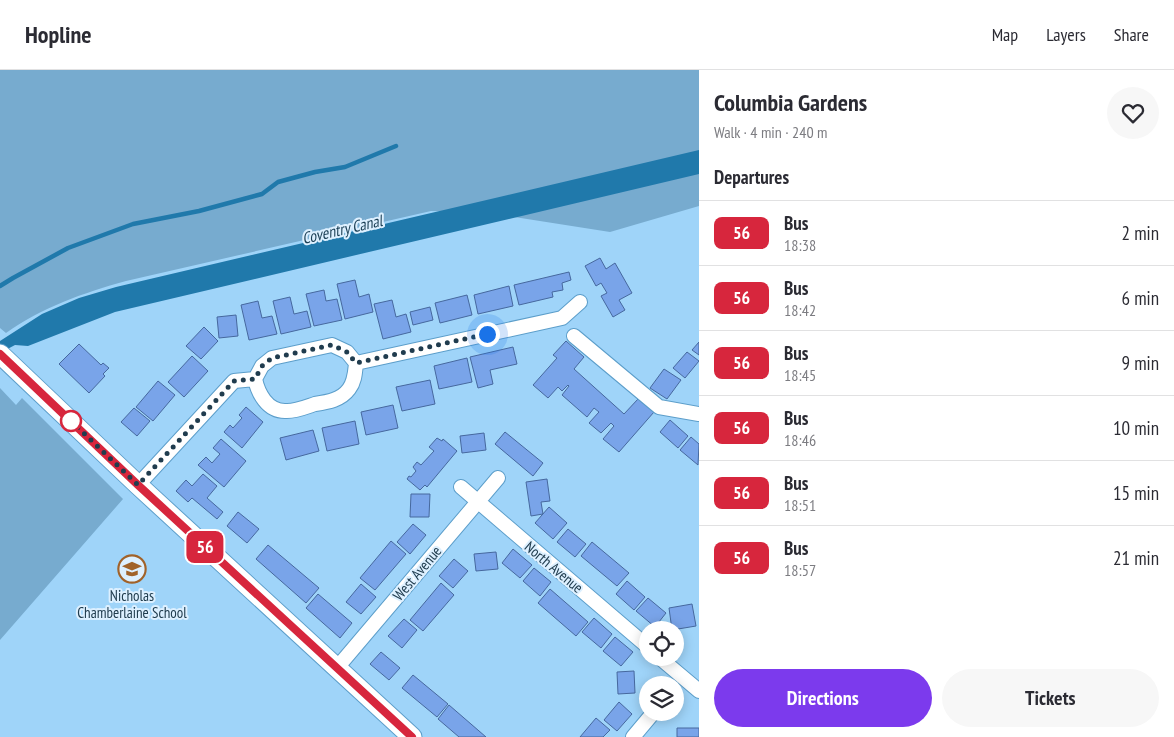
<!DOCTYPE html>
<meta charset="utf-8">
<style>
body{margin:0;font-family:"PT Sans Narrow",sans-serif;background:#f7f7f7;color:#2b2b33;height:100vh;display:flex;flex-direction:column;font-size:19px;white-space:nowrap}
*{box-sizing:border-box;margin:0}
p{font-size:16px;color:#7c7c81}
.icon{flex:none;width:28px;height:28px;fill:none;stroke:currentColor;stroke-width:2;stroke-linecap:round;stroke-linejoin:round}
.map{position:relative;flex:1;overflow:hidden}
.side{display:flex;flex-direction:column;background:#fff;width:475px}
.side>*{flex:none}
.badge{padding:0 10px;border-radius:8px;font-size:18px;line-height:32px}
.buttons{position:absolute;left:639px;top:551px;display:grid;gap:10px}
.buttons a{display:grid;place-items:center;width:45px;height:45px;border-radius:50%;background:#fff;box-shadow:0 2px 12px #0003;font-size:25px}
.you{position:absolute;width:25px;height:25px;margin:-12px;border:4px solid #fff;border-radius:50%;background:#1a73e8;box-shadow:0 0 0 8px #1a73e833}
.map>.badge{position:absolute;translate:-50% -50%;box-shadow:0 0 0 2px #fff}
h2{padding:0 15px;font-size:19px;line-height:45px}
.round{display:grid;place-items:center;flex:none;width:52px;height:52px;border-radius:26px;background:#f7f7f7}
.overview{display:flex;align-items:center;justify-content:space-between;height:85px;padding:0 15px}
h1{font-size:24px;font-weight:600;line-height:38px}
.button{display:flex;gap:10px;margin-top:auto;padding:10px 15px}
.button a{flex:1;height:58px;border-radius:30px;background:#7c3aed;color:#fff;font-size:20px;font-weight:600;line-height:58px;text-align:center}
.button a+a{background:#f7f7f7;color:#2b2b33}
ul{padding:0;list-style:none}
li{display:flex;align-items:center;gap:15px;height:65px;padding:0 15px;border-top:1px solid #e1e1e2}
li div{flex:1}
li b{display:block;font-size:19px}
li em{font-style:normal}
li .badge{min-width:55px;font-weight:700;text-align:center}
header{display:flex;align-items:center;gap:30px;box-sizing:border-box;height:70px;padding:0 25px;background:#fff;border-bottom:1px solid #e1e1e2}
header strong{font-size:24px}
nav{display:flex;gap:28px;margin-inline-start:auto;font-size:18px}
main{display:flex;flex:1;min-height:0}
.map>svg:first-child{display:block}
</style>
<header>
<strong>Hopline</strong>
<nav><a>Map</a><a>Layers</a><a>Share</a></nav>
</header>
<main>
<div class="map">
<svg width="699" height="667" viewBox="0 0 699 667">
<rect width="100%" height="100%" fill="#9fd4f9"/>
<!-- green -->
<path fill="#77abcf" d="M0,0H699V136L610,162L482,142L431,141L126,211C83,223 43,237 6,263L0,258Z
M0,318L16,335L22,328L123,429L0,570Z"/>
<!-- water -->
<path fill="#2079ab" d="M699,80V104L115,242L28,276L15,275L0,283V271L42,244L79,228L116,217Z"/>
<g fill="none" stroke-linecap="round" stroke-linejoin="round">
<!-- stream -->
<path stroke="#2079ab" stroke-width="4.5" d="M0,216L13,208L68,178L133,154L199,141L262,124L278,112L315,102L345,97L396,76"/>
</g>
<!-- building -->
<path fill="#79a4e9" stroke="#46689e" d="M600,188L606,199L615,193L632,223L619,230L625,240L613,247L601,226L607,223L601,213L596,216L585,196Z
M569,202L571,210L562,213L563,220L552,222L553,227L519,235L514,215Z
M355,210L359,227L369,224L373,242L345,249L337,214Z
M509,216L513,236L478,244L474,225Z
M324,220L326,231L337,229L342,250L314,256L306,224Z
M467,225L472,245L440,253L435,233Z
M290,227L294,244L307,241L311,257L281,264L273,231Z
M392,230L396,247L406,244L411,262L383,269L374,234Z
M258,231L262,248L272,246L277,264L249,270L241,235Z
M430,237L433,250L413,255L410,242Z
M236,245L238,266L219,268L217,247Z
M204,257L218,271L201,289L186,276Z
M566,271L584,287L574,299L624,344L638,329L654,342L619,382L603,369L614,356L611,353L601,363L589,353L599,342L594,338L587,347L562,325L569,316L568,315L562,321L558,317L548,328L533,315L557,288L553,285Z
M699,272V285L692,280Z
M79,274L101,295L103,293L109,298L103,304L105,306L89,323L59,294Z
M513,277L517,294L490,300L493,314L478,318L470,287Z
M687,282L699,291L685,308L673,298Z
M192,286L208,301L184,327L168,312Z
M467,288L472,312L439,319L434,296Z
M664,299L681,310L667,329L650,318Z
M430,310L435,334L402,341L396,317Z
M158,311L175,325L153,351L136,337Z
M393,335L398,358L366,365L361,342Z
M246,337L263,352L242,378L224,362L230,355L233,358L242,348L239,345Z
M134,338L150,351L137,366L121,352Z
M670,350L688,366L678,378L660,362Z
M355,351L359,374L327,381L322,358Z
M313,360L319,381L286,390L280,368Z
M505,362L543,393L533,406L495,374Z
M484,363L486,380L462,383L460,366Z
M691,367L699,374L698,395L680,380Z
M437,368L442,371L443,369L457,381L427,417L425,415L420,420L407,409L409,406L411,407L416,401L413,397L417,392L421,395L434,381L429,377Z
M221,369L246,391L224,417L198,395L206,387L212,393L220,384L213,378Z
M203,404L217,416L207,428L223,442L217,449L192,428L188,432L176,421L186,410L192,416Z
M547,409L550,431L541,432L543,444L531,446L526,412Z
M411,424H430L429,447H410Z
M549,437L567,453L553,469L535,453Z
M238,442L259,459L247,473L227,456Z
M413,454L426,465L410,484L397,472Z
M568,459L586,474L575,487L557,472Z
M391,471L406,484L375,520L360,508Z
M592,472L629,503L617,516L581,486Z
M268,475L319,518L306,533L256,489Z
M513,479L532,495L520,508L502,493Z
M496,482L498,499L476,501L474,484Z
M454,489L468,501L453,518L439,506Z
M534,498L551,512L540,526L523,511Z
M627,511L645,527L634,540L616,524Z
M441,513L454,525L423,561L410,550Z
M361,514L376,527L361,544L346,532Z
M550,519L588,552L576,566L538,533Z
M318,524L352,553L340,568L306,538Z
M648,528L666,543L655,557L636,541Z
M692,534L696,556L672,560L669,538Z
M594,548L612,564L601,578L582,562Z
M404,549L417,560L402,578L388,566Z
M615,567L633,582L621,596L603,581Z
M381,582L400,598L389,610L370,594Z
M634,601L635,623L618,624L617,602Z
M413,605L448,634L437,647L402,618Z
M619,632L632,644L617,661L604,650Z
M449,635L486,667H459L438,649Z
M596,648L610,660L603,667H580Z
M677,658H699V667H677Z"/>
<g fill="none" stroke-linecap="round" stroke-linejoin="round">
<!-- street casing -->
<g stroke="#5c9eca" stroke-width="16">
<path id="street" d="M574,266L659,337L699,344
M255,309C258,323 267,341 285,341C294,342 306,337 315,334C328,332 341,330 349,319C355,311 355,302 356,293
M138,415L234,311L255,309L262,296L272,288L332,275L347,282L356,293L562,248L580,232
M461,417L648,577
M660,588L699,621
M336,599L498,408
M633,667L654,642"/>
</g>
<!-- secondary casing -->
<g stroke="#5c9eca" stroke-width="21">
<path id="secondary" d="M0,284L138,415L412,667"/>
</g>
<!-- street -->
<use href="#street" stroke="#fff" stroke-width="14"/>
<!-- secondary -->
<use href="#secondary" stroke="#fff" stroke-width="19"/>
</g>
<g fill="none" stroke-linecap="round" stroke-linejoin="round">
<!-- line casing -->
<g stroke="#fff" stroke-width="11">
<path id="line" d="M0,284L138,415L412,667"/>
</g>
<!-- line -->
<use href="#line" stroke="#d7263d" stroke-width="8"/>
<!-- walk -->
<path stroke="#203c4e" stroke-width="5" stroke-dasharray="0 9" d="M71,351L68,348L138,415L234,311L255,309L262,296L272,288L332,275L347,282L356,293L487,264"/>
</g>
<!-- icons -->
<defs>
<g id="school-ring" transform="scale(1.4375)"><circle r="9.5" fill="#ddf0ff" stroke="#a16229" stroke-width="1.5"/><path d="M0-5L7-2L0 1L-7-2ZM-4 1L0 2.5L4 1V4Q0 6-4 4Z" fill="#a16229"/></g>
</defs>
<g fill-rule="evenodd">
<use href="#school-ring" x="132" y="499"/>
</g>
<!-- markers -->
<circle fill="#fff" stroke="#d7263d" stroke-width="2.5" cx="71" cy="351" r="10"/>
<g text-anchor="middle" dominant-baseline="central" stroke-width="4" stroke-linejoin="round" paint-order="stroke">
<!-- street labels -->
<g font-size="15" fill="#203c4e" stroke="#ddf0ff">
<text transform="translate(554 497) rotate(40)">North Avenue</text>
<text transform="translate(417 503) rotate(-50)">West Avenue</text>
</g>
<!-- poi labels -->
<g font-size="15" fill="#203c4e" stroke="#ddf0ff">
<text x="132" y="525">Nicholas<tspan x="132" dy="17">Chamberlaine School</tspan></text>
</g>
<!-- water labels -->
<g font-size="16" font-style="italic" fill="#1a3e54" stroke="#ddf0ff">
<text transform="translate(342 159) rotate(-13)">Coventry Canal</text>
</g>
</g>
</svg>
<div class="buttons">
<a><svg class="icon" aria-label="locate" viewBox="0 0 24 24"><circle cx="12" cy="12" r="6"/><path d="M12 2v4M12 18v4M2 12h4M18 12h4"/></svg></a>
<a><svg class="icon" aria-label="layers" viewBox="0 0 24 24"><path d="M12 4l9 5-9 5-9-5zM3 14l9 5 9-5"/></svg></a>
</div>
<div class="you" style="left:487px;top:264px"></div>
<b class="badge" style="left:205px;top:477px;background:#d7263d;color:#fff">56</b>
</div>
<section class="side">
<div class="overview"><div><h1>Columbia Gardens</h1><p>Walk · 4 min · 240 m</p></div><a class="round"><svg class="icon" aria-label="heart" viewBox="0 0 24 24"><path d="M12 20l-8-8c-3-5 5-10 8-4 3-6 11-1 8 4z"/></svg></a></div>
<h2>Departures</h2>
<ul>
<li><span class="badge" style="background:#d7263d;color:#fff">56</span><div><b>Bus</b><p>18:38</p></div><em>2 min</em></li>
<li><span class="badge" style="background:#d7263d;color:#fff">56</span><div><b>Bus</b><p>18:42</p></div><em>6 min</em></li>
<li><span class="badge" style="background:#d7263d;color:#fff">56</span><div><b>Bus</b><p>18:45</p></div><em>9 min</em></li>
<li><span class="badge" style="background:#d7263d;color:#fff">56</span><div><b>Bus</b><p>18:46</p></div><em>10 min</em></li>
<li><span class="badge" style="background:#d7263d;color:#fff">56</span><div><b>Bus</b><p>18:51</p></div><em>15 min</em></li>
<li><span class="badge" style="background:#d7263d;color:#fff">56</span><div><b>Bus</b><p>18:57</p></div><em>21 min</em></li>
</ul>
<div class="button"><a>Directions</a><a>Tickets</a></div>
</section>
</main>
